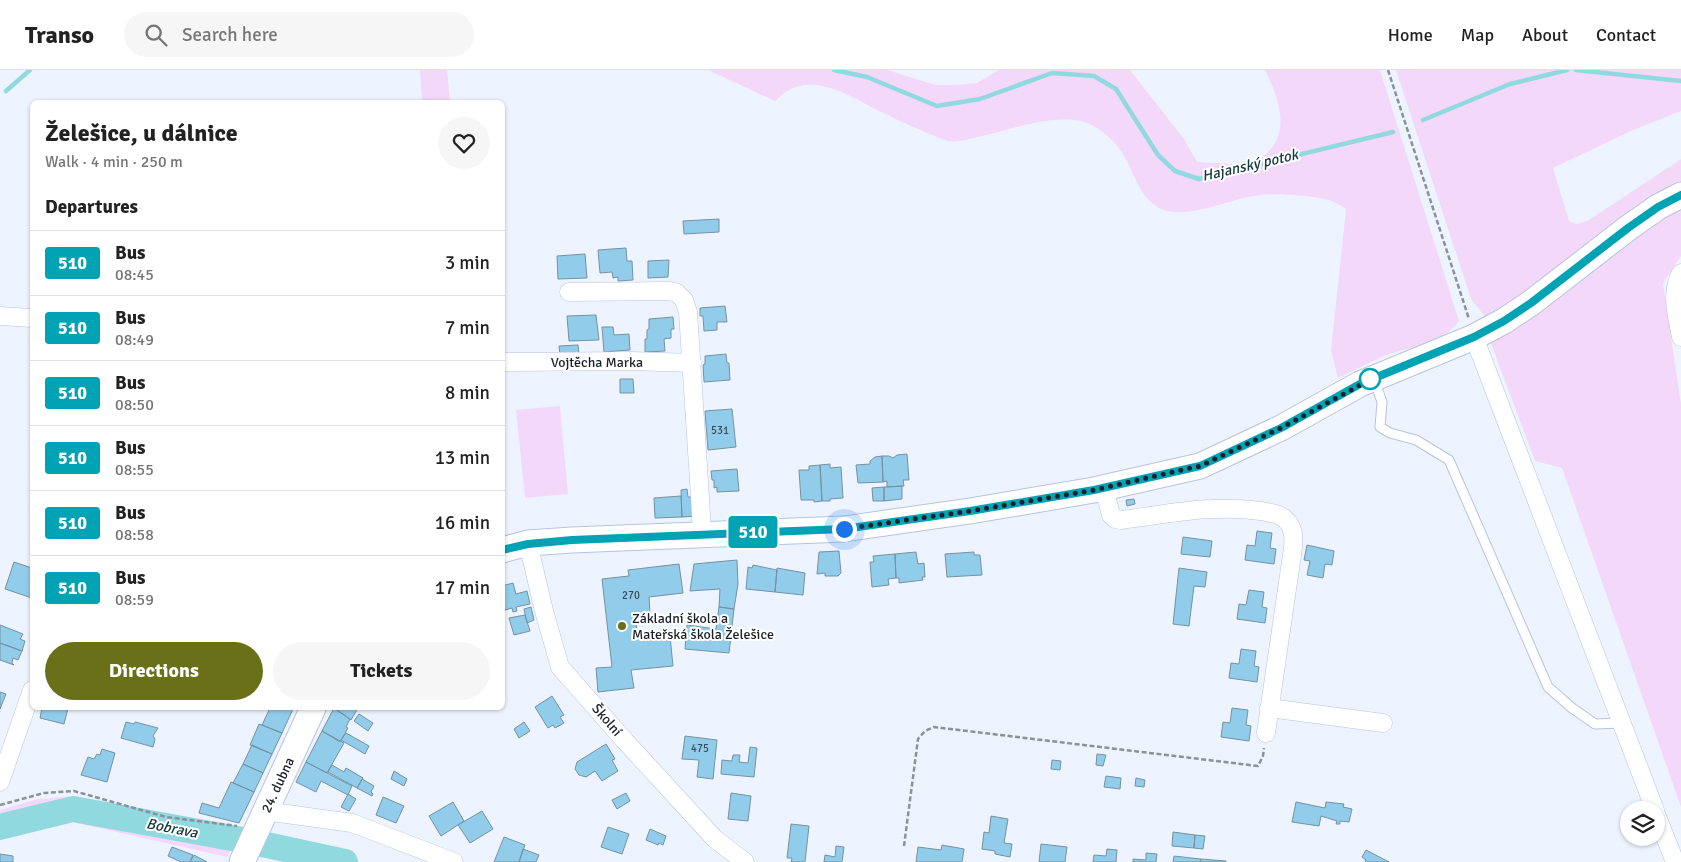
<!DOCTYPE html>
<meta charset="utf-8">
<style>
body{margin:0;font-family:Signika,sans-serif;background:#f6f6f6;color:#222;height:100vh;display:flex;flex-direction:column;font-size:19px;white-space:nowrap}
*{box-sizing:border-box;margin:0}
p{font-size:16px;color:#767676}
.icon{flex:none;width:28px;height:28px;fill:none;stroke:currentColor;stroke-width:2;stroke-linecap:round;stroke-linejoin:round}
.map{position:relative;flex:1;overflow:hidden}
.drawer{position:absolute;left:30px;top:30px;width:475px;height:610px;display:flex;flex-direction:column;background:#fff;border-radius:8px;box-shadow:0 1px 4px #0004}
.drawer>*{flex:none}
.badge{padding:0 10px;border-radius:4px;font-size:18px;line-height:32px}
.fabs{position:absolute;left:1620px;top:731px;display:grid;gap:10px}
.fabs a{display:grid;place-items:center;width:45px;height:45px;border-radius:50%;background:#fff;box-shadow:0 1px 4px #0004;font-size:25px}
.you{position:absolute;width:25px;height:25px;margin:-12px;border:4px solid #fff;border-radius:50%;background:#1a73e8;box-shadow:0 0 0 8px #1a73e833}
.map>.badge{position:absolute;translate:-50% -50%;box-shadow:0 0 0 2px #fff}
h2{padding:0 15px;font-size:19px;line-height:45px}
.round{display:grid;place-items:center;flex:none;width:52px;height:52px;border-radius:26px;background:#f6f6f6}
.summary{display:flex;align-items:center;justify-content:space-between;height:85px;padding:0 15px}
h1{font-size:24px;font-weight:800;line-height:38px}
.action{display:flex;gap:10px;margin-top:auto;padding:10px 15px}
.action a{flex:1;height:58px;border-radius:30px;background:#697017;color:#fff;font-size:20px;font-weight:800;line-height:58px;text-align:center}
.action a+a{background:#f6f6f6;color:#222}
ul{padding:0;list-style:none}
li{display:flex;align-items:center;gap:15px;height:65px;padding:0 15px;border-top:1px solid #e0e0e0}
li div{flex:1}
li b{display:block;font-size:19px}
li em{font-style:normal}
li .badge{min-width:55px;font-weight:700;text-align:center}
header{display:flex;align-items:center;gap:30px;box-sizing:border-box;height:70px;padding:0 25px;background:#fff;border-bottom:1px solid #e0e0e0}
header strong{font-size:24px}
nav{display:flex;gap:28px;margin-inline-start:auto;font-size:18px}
.search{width:350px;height:45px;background:#f6f6f6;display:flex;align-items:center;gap:12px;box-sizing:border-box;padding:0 18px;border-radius:28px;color:#767676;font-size:19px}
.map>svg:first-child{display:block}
</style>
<header>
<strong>Transo</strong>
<div class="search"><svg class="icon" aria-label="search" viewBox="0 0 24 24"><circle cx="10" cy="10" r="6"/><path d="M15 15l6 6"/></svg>Search here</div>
<nav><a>Home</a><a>Map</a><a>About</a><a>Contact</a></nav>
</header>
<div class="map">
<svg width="1681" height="792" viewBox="0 0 1681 792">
<rect width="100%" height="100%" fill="#eef4ff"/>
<!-- green -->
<path fill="#f3d8fa" d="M420,0H447L450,32H422Z
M708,0H887L936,15H956L977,13L999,0H1130L1184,69L1197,92C1209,93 1221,93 1232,94C1236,94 1240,95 1244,95C1251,95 1259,90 1265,85C1292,63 1278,26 1265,0H1380L1459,251C1439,277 1412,275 1384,286C1368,293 1353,301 1338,308L1331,280L1346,139C1341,136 1335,132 1329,130C1313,126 1271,122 1254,126C1228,130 1186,150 1161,139C1139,128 1135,104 1123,84C1113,68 1095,52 1075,50C1044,47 1012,59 982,66C972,68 959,73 949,71C942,70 934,65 927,63C911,56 895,49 879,41C853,28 817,3 787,21C783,23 779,28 775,31Z
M1396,0H1681V41L1631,61L1553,98L1569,151L1577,154L1589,150L1681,89V113L1525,224L1486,248L1471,229Z
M1681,138V186L1663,213L1681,334V737L1562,398L1535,391L1490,271L1568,218L1664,147Z
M560,336L568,424L525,428L516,340Z
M77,726L134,743L238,762L227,787L68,751L0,766V740L38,729Z"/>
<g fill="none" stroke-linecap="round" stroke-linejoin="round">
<!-- stream -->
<path stroke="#90d9df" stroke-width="4.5" d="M834,0L867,7L937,36L980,29L1052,3L1094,6L1116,19L1158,85L1175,101L1199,109L1393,62
M1576,0L1681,11
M6,21L30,0
M1423,50L1510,14L1567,0"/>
<!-- river -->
<path stroke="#90d9df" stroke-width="26" d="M0,757L73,739L248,771L345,792"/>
</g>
<!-- building -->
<path fill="#92cceb" stroke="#7492a1" d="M719,149V162L684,164L683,151Z
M626,178L627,191H632L633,210L618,211V207L613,208L612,202L600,203L598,180Z
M585,184L587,208L558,209L557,186Z
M669,190L668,207L648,208V191Z
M725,236L727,252H717V260L704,261L703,246H700V238Z
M596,245L599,270L569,271L567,246Z
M673,247L674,259H671V268L664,269L665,281L645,282V269H647V260L649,259V249Z
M602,257H613L614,265L629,264L630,280L604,282Z
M578,275L579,285H560L559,276Z
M726,284L727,293H729L730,310L704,312L703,295L705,294V286Z
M620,309H633L634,323H620Z
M732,339L736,377L708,380L705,341Z
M907,384L909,410H903L904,416L887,417V411L883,412L882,386H889L893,388L897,385Z
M882,386L883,412L858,413L856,395L870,394V391L875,387Z
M830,394V398L841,397L843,428L830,429V431H822L820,395Z
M820,395L822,431L814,432V430H801L799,400H809V396Z
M737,399L739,421L717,422V417L714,418V410H712L711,401Z
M902,416V429L884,431V417Z
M884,417V431H873L872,418Z
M687,419L688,427H696L697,446L682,447L681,420Z
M681,426L682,447L655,448L654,428Z
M1134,429L1135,434L1127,436L1126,430Z
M1257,461L1272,463L1270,478L1276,479L1274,494L1245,490L1247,475L1255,476Z
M1183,467L1212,471L1210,487L1181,484Z
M1307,475L1334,481L1332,495L1325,494L1323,508L1307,505L1310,491L1304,490Z
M839,481L841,503L838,506H825V503L817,504L819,482Z
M916,482L918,494L924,493L925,507H922L923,510L899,513V508H896L895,484Z
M974,482V485H980L982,505L947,507L945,484Z
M895,484L896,508L888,509L889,515L872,517L870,492H874L873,486Z
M737,490L738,514L734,539L719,537L720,519L690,521L694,494Z
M14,492L32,498V528L5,519Z
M679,494L683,523L649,527L650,544L635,546L638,569L670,566L673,596L631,600L634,618L598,622L596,598L612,597L602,509L629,506L628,500Z
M753,495L777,500L775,522L746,519L748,497L752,498Z
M777,498L805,503L803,525L775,522Z
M1179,498L1207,502L1205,517L1194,516L1189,556L1173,554Z
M513,513L516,524L527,521L530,534L516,537L517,541L513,542L512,538L502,541V516Z
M1249,520L1264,522L1262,537L1267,538L1265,553L1237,549L1239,534L1246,535Z
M531,537L534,550L527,553L524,539Z
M719,537L734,539L729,583L685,579L687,555L716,559Z
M525,545L530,561L514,565L509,548Z
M0,555L23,564L20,569L25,571L22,581L0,573Z
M0,573L22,581L18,590L13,588L12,593L14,595L0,590Z
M1241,579L1256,581L1254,596L1259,597L1257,612L1229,608L1231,593L1239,594Z
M0,622L6,624L0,639Z
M552,626L564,645L560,647L564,653L555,658L553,655L548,658L546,655L535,637Z
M42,638H68L64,654L40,648Z
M270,638L293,639L282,663L262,655Z
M334,638H358L351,650Z
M334,638L350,649L346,657L348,658L340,672L322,661Z
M1232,638L1248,640L1246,655L1251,656L1249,671L1221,667L1223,652L1230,653Z
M359,644L373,653L368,661L354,651Z
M126,652L134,654L135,652L158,658L153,666L155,669L153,677L121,668Z
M524,652L530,661L519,668L514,659Z
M259,654L282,663L272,684L250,675Z
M322,661L344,673L327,703L306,692Z
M346,663L369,676L365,684L341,670Z
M685,666L717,670L713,709L697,707L699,690L682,689Z
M606,674L615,689L612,690L618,701L602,711L595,701L586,707L579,705L575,699L577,692Z
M252,675L272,684L263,703L243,694Z
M750,677L757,678L754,707L721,704L722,690L732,691L733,685H740L739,692L748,693Z
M102,679L115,683L107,712L81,705L88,687L94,689L97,684L100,685Z
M1097,684L1106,685L1103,696L1096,695Z
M1052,690L1061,691L1060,700L1051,699Z
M306,692L352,716L348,725L321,711L316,722L296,712Z
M243,694L263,703L254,722L233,713Z
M332,695L344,702L346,698L363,708L357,718L328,702Z
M394,701L407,709L404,716L391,709Z
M1106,706L1121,708L1120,719L1104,717Z
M1136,708L1145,710L1144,717L1135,716Z
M362,709L374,716L371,722L373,724L372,726L357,718Z
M231,712L254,722L239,753L199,743L202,733L219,738Z
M626,723L630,731L617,739L612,730Z
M731,723L751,726L748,751L728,749Z
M348,724L356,729L349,741L341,737Z
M383,727L404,736L396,753L376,745Z
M453,732L464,751L441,766L429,746Z
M1296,732L1325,738L1326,732L1344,734L1343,737L1352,739L1349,752L1340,751V754H1336L1337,751L1321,746L1319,756L1292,752Z
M482,741L493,759L470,773L458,755Z
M991,746L1008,749L1004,773L1012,774L1010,787L995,784V781L982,779L984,762L989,763Z
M791,754L809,756L805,792H791L792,788H787Z
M608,757L629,764L622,784L601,777Z
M650,759L666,766L663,775L659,773L658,775L646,770Z
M1173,762L1195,765L1194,778L1172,776Z
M1195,765L1205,766L1203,779L1194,778Z
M504,767L525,775L519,792H494Z
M1041,774L1067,777L1065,792H1039Z
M942,775L964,779L962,792H916L918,777L941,780Z
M836,776L844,777L842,792H824L825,785L835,787Z
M172,777L193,785L190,792H181L168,786Z
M523,779L539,785L536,792H519Z
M1107,779L1117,780L1116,792H1093L1094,785L1106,786Z
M1366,780L1389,792H1365L1366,790L1362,787Z
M1146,783L1157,784L1156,792H1133V789L1146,790Z
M0,784L13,786V792H0Z
M194,785L207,792H190Z
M1174,786L1200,789H1201L1200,792H1173Z
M1201,789L1226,791V792H1200Z"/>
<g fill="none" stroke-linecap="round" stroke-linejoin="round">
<!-- service casing -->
<g stroke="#b5c4de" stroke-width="11">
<path id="service" d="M1374,309L1382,332L1380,357L1390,363L1416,370L1449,390L1548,617L1572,638L1595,654L1622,653"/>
</g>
<!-- minor casing -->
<g stroke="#b5c4de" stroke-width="19">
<path id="minor" d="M1681,203C1670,224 1677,245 1681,267
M569,222L670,221L677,223L684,230L688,242L700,427L702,464
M0,246L32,248
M1474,267L1655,740
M502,292L631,291L692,293
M1104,417L1111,445L1115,449L1121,450C1170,444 1211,434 1261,441C1270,443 1280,443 1286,450C1294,458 1294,467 1293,478L1266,663
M528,473L544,541L560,597L625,671L715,769L745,792
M1269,638L1383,653
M0,712L32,620
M265,741L352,753L454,792
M1656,744L1675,792"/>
</g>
<!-- secondary casing -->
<g stroke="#b5c4de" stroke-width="27">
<path id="secondary" d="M502,480L528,473L572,470L844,459L970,441L1094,420L1200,396L1281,358L1360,314L1474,267L1504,251L1531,233L1628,158L1658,137L1681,125
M242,792L313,638"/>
</g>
<!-- path -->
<path stroke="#8b919b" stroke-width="2.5" stroke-dasharray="5 2.5" stroke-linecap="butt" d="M1388,0L1469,249
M0,735L44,723L74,721L166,747L237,756
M904,776L918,669L925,661L934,657L1258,696L1263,686L1264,678"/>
<!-- service -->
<use href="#service" stroke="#fff" stroke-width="9"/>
<!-- minor -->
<use href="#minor" stroke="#fff" stroke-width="18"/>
<!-- secondary -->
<use href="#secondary" stroke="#fff" stroke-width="25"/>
</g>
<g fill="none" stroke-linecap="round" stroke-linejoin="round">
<!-- line casing -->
<g stroke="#fff" stroke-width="11">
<path id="line" d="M502,480L528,474L572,470L844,459L970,441L1094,420L1200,396L1281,358L1360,314L1474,267L1504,251L1531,233L1628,158L1658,137L1681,125"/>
</g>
<!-- line -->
<use href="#line" stroke="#00a3b4" stroke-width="8"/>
<!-- walk -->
<path stroke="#1a2029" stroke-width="5" stroke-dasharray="0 9" d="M844,459L970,441L1094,420L1200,396L1281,358L1373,308L1370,309"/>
</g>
<!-- markers -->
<circle fill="#fff" stroke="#00a3b4" stroke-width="2.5" cx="1370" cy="309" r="10"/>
<circle fill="#697017" stroke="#fff" stroke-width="2" cx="622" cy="556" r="5"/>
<g text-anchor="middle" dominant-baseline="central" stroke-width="4" stroke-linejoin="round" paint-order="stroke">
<!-- number labels -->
<g font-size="11" fill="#384b5a">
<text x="720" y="360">531</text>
<text x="631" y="525">270</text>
<text x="700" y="678">475</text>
</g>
<!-- street labels -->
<g font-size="14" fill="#1a2029" stroke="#fff">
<text x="597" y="292">Vojtěcha Marka</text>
<text transform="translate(607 650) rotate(49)">Školní</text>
<text transform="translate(278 715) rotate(-65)">24. dubna</text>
</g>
<!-- poi labels -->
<g font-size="14" fill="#1a2029" stroke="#fff" text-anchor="start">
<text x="632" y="548">Základní škola a<tspan x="632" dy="16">Mateřská škola Želešice</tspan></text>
</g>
<!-- water labels -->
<g font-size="15" font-style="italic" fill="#15393c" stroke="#fff">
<text transform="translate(1250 95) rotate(-13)">Hajanský potok</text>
<text transform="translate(172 758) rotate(11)">Bobrava</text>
</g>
</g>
</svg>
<div class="fabs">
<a><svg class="icon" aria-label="layers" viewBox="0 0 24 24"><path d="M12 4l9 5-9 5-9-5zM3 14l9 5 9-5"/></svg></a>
</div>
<div class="you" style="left:844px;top:459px"></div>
<b class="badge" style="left:753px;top:462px;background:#00a3b4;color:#fff">510</b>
<section class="drawer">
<div class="summary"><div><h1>Želešice, u dálnice</h1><p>Walk · 4 min · 250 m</p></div><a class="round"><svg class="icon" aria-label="heart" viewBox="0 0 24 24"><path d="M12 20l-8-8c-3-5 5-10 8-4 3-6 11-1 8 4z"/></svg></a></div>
<h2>Departures</h2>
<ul>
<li><span class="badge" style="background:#00a3b4;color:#fff">510</span><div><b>Bus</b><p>08:45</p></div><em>3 min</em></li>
<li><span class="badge" style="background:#00a3b4;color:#fff">510</span><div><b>Bus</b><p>08:49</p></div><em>7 min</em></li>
<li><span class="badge" style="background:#00a3b4;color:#fff">510</span><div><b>Bus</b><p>08:50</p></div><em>8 min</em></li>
<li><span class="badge" style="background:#00a3b4;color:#fff">510</span><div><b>Bus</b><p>08:55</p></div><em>13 min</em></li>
<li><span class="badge" style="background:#00a3b4;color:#fff">510</span><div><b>Bus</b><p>08:58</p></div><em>16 min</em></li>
<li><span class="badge" style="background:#00a3b4;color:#fff">510</span><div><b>Bus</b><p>08:59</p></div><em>17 min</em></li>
</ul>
<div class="action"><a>Directions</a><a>Tickets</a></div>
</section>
</div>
